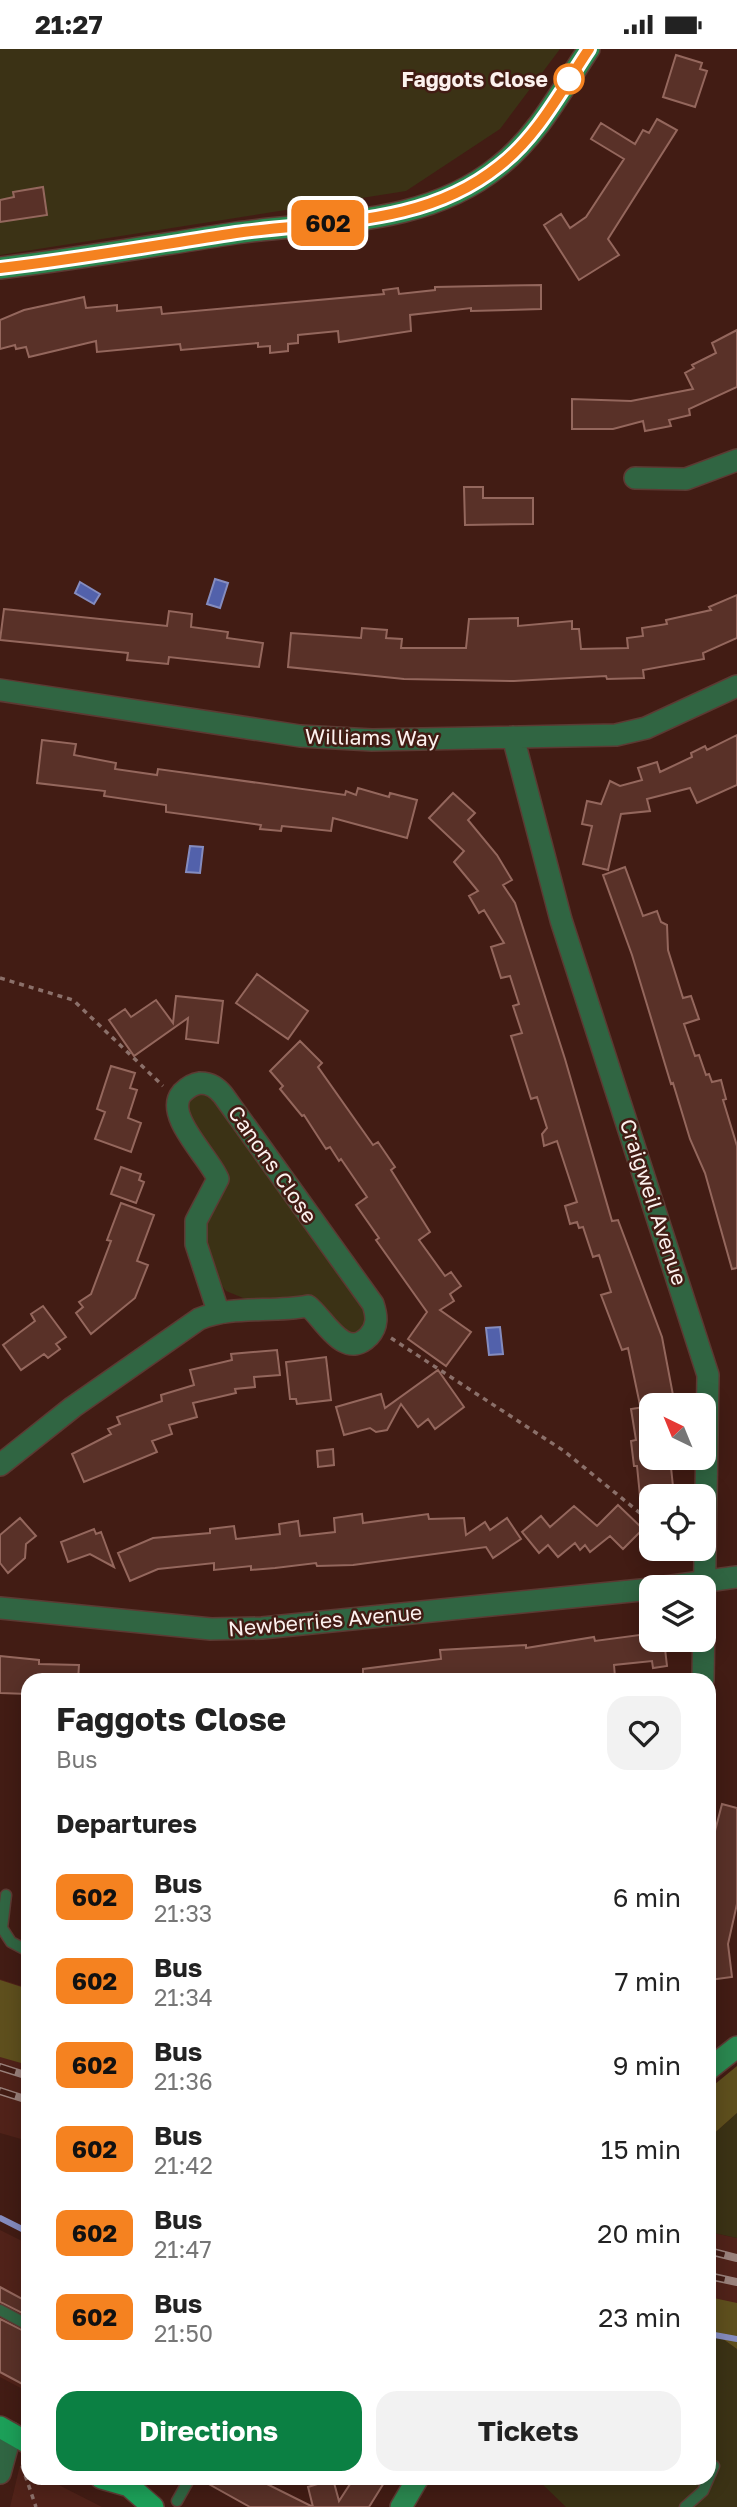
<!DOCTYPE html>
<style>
body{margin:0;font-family:"Golos Text",sans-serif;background:#f2f2f2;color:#222;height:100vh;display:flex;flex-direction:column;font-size:26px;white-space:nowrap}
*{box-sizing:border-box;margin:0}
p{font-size:23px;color:#767676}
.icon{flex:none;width:38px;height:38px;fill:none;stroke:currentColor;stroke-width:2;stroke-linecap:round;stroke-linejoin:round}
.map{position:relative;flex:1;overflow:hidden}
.drawer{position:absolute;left:21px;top:1624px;width:695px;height:812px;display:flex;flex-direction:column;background:#fff;border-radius:21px;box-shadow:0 4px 18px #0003}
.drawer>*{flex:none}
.badge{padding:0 14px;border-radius:10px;font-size:24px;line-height:46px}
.needle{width:46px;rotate:317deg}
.controls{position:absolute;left:639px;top:1344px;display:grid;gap:14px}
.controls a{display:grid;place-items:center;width:77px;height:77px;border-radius:14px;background:#fff;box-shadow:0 4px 18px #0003;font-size:35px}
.map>.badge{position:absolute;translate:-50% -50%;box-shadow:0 0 0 4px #fff}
h2{padding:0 35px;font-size:26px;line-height:63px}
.round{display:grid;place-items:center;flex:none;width:74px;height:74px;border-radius:21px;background:#f2f2f2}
.overview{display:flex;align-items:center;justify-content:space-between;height:119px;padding:0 35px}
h1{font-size:33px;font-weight:700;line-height:52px}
.action{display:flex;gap:14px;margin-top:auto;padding:14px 35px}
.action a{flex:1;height:80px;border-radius:21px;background:#0b8043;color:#fff;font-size:28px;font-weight:700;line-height:80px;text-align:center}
.action a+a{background:#f2f2f2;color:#222}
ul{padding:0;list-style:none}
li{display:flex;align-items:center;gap:21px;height:84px;padding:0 35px}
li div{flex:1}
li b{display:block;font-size:26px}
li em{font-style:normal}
li .badge{min-width:77px;font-weight:700;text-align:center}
.status{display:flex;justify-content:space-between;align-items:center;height:49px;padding:0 35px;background:#fff;direction:ltr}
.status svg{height:19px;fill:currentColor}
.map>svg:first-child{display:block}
</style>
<div class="status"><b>21:27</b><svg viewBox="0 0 49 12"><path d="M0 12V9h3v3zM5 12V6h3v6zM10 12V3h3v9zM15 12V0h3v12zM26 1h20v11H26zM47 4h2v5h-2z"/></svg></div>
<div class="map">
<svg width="737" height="2458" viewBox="0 0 737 2458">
<rect width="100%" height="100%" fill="#421c14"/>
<!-- built -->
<path fill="#502219" d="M0,1930L28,1939V2092L0,2084Z
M0,2181L28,2195V2343L0,2328Z
M709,2183L737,2189V2288L709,2290Z
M20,2416L28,2421V2429H45L102,2458H10Z"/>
<!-- green -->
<path fill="#3b3215" d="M0,0H560L500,80L406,142L0,206Z
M211,1042L370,1265L361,1284L346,1287L319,1256H260L226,1242L213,1226L206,1211V1170L226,1136L185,1066L190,1044Z
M737,2064V2189L709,2183V2089Z
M720,2288L737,2300V2458H566L536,2429H709V2289Z"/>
<!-- forest -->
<path fill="#5e4f1d" d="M0,1931L28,1940V2016L0,2008Z
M737,2017V2064L709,2089V2040Z
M709,2248L737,2254V2300L720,2288L709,2289Z"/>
<!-- water -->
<path fill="#5261ab" stroke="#858cbf" stroke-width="2" d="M215,530L228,534L220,559L207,555Z
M80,533L100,545L94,555L75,544Z
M190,797L203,798L200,824L186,823Z
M500,1278L503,1305L489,1306L486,1279Z"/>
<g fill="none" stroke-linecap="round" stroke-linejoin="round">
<!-- stream -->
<path stroke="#858cbf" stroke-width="6" d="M0,2169L28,2183
M709,2285L737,2290"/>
</g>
<!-- building -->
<path fill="#593128" stroke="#94675d" stroke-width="2" d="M676,6L702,14L700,20L707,22L695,58L663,48Z
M657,70L677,81L608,190L619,206L579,231L544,176L561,165L570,179L586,168L624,110L591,90L601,74L635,95L643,81L649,84Z
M43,138L47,166L0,173V151L14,148L13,143Z
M541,236V260L471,262V259L410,266L411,282L339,293L338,282L298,286V294L288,295V302L270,304V297L258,298V294L181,301L180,295L97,303L96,292L29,308L26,298L16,300L15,296L0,300V271L24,261L84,248L86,259L117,256V262L161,258L162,265L384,245L383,241L398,239L399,245L435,241V238Z
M737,281V338L689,360L690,366L669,371L671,377L645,382L643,372L613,380H572V350L631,352L693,340L685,324L694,319L692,316L716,304L712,294Z
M464,438H483V449H533V475L465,476Z
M737,546V589L703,604L704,610L643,621L644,629L607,630L606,627L514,632L404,630L288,618L291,584L361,589L362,579L387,581L386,589L402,590L401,599H466L469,570L518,569V577L572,572V580H579L581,600L628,599L627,589L643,587L642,579L667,575L666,571L711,561L709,558Z
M4,560L167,577L169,562L192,565L191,578L228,583L227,589L263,594L259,618L169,608L168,615L127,611L128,604L0,591Z
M737,686V736L697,754L690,739L647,750L650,762L621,765L608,821L583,815L592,777L582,775L587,752L601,755L610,732L620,737L642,731L638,719L657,713L660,723L692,708L691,704L705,697L707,701Z
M42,691L76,695L74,706L116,714L115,720L157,726L158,720L345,746L346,742L356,746L358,739L389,748L390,744L417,751L407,789L333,769L331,782L282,777L281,782L260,780L261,776L166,763V756L104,747L105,742L37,734Z
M453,744L475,764L468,771L497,806L512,831L503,836L515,854L565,1010L612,1172L618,1171L662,1288L673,1346L669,1347L670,1356H640L628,1299L622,1301L601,1246L611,1243L599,1206L593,1208L583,1178L579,1179L577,1173L570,1175L565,1157L577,1153L557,1092L544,1097L542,1085L547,1079L537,1048L531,1050L511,987L522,984L513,957L519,955L510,927L501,929L491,898L504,894L484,861L479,864L469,847L478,842L454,813L464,802L429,769Z
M625,818L643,867L657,862L661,873L667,876L668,901L683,949L691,947L699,970L684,975L695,1007L699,1006L706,1026L709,1025L712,1033L721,1031L726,1050L723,1051L737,1097V1219L732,1220L705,1124L690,1090L673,1034L671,1035L632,906L603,826Z
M257,925L308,962L288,990L236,954Z
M176,947L223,952L218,994L186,990L188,969L134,1007L109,971L125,960L131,968L156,951L173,974Z
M300,992L322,1014L318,1018L373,1096L378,1093L395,1118L391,1121L430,1183L419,1191L445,1227L451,1223L461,1237L450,1245L454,1252L440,1261L471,1283L446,1317L408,1290L427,1263L376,1191L379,1189L356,1156L367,1148L341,1110L339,1112L330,1098L326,1100L304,1066L302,1067L280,1040L283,1037L270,1022Z
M111,1017L135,1024L130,1039L137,1041L128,1069L141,1074L131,1103L95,1090L105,1063L97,1060Z
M121,1118L141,1125L139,1131L144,1133L136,1154L111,1145Z
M121,1154L154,1166L137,1212L148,1216L135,1249L91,1285L76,1264L83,1258L79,1253L91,1245L111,1192L107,1191Z
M43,1257L66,1288L56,1295L60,1300L48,1309L44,1305L21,1321L3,1296L35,1272L31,1265Z
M277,1301L280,1326L254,1328L255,1338L235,1340L236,1344L193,1354L197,1368L169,1376L172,1385L152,1392L157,1403L84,1433L72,1405L111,1385L108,1380L120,1375L117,1368L162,1352L161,1346L194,1336L190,1321L232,1311L231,1305Z
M326,1308L331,1351L297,1355L296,1350H290L286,1313Z
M438,1321L464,1358L435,1380L428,1370L418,1378L401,1355L387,1381L376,1383L370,1379L344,1386L336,1358L381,1345L385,1359Z
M651,1357V1409H670L674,1447H640L637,1417H634L631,1392L636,1391L631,1360Z
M333,1400L334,1416L318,1418L317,1402Z
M618,1456L643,1480L623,1500L610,1487L590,1503L585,1496L580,1501L575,1494L558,1508L548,1496L539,1504L522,1483L541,1467L550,1478L574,1457L597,1477Z
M362,1465L363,1474L428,1465L429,1470L464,1469L466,1486L485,1473L490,1481L507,1469L521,1490L493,1509L486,1498L353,1516L317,1517L316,1514L275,1519L251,1521V1517L214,1521V1514L158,1520L130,1532L118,1504L153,1489L210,1484V1480L234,1477L236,1490L280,1485L279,1475L298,1472L300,1487L335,1483L334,1469Z
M20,1469L36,1487L26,1495L25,1509L8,1524L0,1514V1486Z
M94,1480L96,1485L101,1483L114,1518L90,1505L68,1513L61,1493Z
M651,1570V1591H664L667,1617L653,1619L652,1612L614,1616L615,1628L593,1631H571V1626L532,1631H363V1620L441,1610L440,1601L526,1596V1599L594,1588L595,1592L647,1585L650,1590L648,1571Z
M0,1607L39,1611V1615L79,1616L78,1631H28V1645L0,1644Z
M722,1755L737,1759V1855L728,1895L732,1928L709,1931V1805Z
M0,2238L28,2253V2267L0,2253Z
M0,2270L28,2284V2338L0,2323Z
M198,2429H255L313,2458H250Z
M354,2429H387L369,2458H313L308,2438L333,2430L339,2452Z"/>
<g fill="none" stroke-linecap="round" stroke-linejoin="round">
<!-- lane casing -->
<g stroke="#5c3a33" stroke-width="13">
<path id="lane" d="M6,1846L2,1879L11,1893L28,1902
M0,2261L28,2276
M177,2452L190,2429
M685,2458L703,2442L714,2417"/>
</g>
<!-- street casing -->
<g stroke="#5c3a33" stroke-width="24">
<path id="street" d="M635,429L686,430L737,411
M0,641L300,687L372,691L616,686L646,679L737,637
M513,688L561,871L708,1326L703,1631
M0,1416L73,1358L199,1270C232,1256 271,1264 308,1257C324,1269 344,1313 369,1287C378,1277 377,1267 373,1255L223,1046C217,1039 211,1034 200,1034C192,1035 187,1039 182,1044C163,1066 210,1109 218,1130L196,1172V1195L218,1262
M665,1538L737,1528
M0,1559L211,1580L262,1579L651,1540
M0,2424L11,2384"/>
</g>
<!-- secondary casing -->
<g stroke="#5c3a33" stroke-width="24">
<path id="secondary" d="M0,219C79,210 157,196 236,184C327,171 424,178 499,117C538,87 562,40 589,0
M709,2020L737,1998
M401,2458L418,2429"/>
</g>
<!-- primary casing -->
<g stroke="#5c3a33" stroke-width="24">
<path id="primary" d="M0,2378L28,2394
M101,2429L129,2437L153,2458"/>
</g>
<!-- path -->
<path stroke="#8b706a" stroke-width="3.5" stroke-dasharray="5 5" stroke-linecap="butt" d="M0,929L73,951L163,1037
M391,1289L564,1402L651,1473
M22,2417L36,2458"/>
<!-- lane -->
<use href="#lane" stroke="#306542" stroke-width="10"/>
<!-- street -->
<use href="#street" stroke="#306542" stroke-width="21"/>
<!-- secondary -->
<use href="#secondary" stroke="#2a864f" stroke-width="21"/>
<!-- primary -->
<use href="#primary" stroke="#1c9f58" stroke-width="21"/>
<!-- rail casing -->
<g stroke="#9a817b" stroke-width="8">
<path id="rail" d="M0,2018L28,2027
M0,2042L28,2051
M709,2202L737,2209
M709,2227L737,2233"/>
</g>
<!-- rail -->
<use href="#rail" stroke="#421c14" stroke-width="5" stroke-dasharray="16" stroke-linecap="butt"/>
</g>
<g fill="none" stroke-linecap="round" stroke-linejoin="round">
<!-- line casing -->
<g stroke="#fff" stroke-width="16">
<path id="line" d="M0,219C79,210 157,196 236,184C327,171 423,178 499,117C538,87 562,40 589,0"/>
</g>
<!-- line -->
<use href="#line" stroke="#f58220" stroke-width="10"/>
</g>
<!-- markers -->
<circle fill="#fff" stroke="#f58220" stroke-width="3.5" cx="569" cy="30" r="14"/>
<g text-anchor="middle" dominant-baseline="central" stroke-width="5" stroke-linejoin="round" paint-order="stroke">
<!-- stop labels -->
<g font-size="21" font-weight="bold" fill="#fcf1ee" stroke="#421c14" text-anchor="end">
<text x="548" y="30">Faggots Close</text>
</g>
<!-- street labels -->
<g font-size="21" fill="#fcf1ee" stroke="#421c14">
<text transform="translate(372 688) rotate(1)">Williams Way</text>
<text transform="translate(273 1115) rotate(55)">Canons Close</text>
<text transform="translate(654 1153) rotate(72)">Craigweil Avenue</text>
<text transform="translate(325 1571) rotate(-5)">Newberries Avenue</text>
</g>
</g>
</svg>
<div class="controls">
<a><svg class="needle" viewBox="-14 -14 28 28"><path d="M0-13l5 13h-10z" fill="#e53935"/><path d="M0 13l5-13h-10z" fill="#767676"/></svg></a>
<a><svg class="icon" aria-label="locate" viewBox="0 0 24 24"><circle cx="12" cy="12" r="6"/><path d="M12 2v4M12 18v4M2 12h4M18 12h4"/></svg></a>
<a><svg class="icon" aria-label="layers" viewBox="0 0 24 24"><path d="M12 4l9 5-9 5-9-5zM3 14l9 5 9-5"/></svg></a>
</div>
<b class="badge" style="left:328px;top:174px;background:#f58220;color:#111">602</b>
<section class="drawer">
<div class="overview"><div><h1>Faggots Close</h1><p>Bus</p></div><a class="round"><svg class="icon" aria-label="heart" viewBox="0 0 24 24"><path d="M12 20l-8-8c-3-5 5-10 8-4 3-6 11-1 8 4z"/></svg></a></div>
<h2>Departures</h2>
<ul>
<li><span class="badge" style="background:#f58220;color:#111">602</span><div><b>Bus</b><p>21:33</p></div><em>6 min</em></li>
<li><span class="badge" style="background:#f58220;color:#111">602</span><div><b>Bus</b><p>21:34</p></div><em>7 min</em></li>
<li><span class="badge" style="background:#f58220;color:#111">602</span><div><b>Bus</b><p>21:36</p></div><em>9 min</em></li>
<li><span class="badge" style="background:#f58220;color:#111">602</span><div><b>Bus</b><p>21:42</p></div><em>15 min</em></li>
<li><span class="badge" style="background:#f58220;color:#111">602</span><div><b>Bus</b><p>21:47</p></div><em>20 min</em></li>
<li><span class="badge" style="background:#f58220;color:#111">602</span><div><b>Bus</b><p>21:50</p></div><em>23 min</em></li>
</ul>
<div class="action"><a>Directions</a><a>Tickets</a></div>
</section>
</div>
